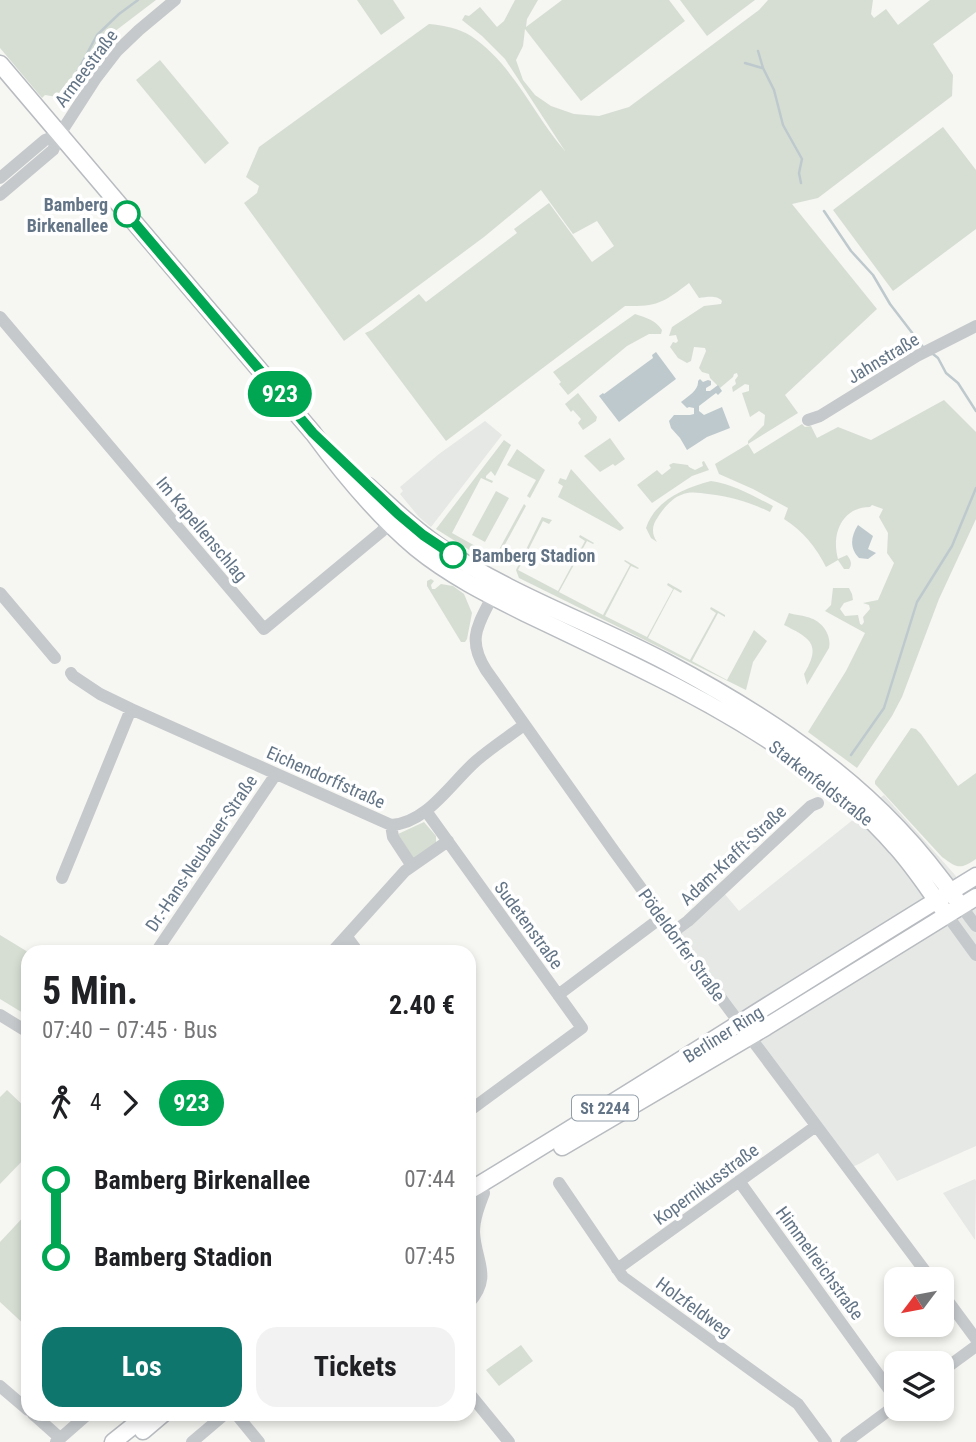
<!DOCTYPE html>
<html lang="de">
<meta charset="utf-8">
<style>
body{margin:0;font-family:"Roboto Condensed",sans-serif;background:#f2f2f2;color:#202124;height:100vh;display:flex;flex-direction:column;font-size:26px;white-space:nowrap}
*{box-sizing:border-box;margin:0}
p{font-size:23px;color:#757577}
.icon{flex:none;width:38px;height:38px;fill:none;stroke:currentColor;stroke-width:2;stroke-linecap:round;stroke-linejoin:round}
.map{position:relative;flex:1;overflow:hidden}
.drawer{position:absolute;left:21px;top:945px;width:455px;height:476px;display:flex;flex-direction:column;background:#fff;border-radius:21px;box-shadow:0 4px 10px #0003}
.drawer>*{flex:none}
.badge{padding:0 14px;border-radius:23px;font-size:24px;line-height:46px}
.needle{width:46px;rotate:238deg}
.controls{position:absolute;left:884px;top:1267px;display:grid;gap:14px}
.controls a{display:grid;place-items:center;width:70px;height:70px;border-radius:14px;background:#fff;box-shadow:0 4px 10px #0003;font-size:35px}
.map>.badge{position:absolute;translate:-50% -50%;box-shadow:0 0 0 4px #fff}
.legs{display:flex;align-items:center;gap:10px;height:77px;padding:0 21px;font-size:23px}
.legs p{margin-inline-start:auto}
.head{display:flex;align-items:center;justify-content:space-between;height:119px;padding:0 21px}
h1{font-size:38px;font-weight:700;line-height:52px}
.cta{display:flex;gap:14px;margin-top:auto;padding:14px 21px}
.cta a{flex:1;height:80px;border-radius:21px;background:#0f766e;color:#fff;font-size:28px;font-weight:700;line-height:80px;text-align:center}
.cta a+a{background:#f2f2f2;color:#202124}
ul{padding:0 21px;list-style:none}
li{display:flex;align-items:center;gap:24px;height:77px;font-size:26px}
li i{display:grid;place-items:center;width:10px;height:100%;margin:0 9px;background:currentColor}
li i::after{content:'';width:18px;height:18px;margin:-9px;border:5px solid;border-radius:50%;background:#fff}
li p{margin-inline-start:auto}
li:first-child i{background:linear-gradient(#0000 50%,currentColor 0)}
li:last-child i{background:linear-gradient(currentColor 50%,#0000 0)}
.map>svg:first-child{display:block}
</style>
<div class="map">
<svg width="976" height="1442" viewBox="0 0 976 1442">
<rect width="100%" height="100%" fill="#f6f6f2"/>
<!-- built -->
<path fill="#e6e8e5" d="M485,421L502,435L431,527L419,517L400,494L403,491L400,487L439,454Z
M884,795L955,875L976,910V1146L897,1181L878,1153L861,1163L850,1168L676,931L723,892L739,911Z
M975,1179L976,1181L975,1240L943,1193Z"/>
<!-- green -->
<path fill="#d6ded3" d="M0,0H156L110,35L72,87L57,97L45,95L42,98L0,48Z
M357,0H393L405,18L381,35Z
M515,0H538L527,19L526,27L562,0H669L685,21L581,101L525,29L523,46L516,60L523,80L535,95L551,106L574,114L599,116L629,107L759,10L768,0H873L871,14L874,18L886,9L898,25L930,0H976V12L933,44L953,75L952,96L818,198L792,204L877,309L785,395L798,413L748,444L754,454L802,424L805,427L811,426L817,438L838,427L871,440L944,400L976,432V519L939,599L902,697L892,716L857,768L808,732L846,671L865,633L825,611L831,605L833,588H849L852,594L853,600L844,603L840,609L845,616L858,615L860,624L862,625L864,622L863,617L870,609L869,605L863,603L878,600L894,563L887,553L888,533L879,517L883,509L872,505L870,507C842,507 831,534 838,559L847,555C850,559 853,563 849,569H844L838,560L826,567C816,547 803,531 784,519L788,508L753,489L719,474L715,464L748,444V441L764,425L765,415L759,411L750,417L742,393L749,391V385L745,384L733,392L732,387L736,384L735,380L738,376L737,373L734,374L733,377L720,388L710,378L709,374L702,372L699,368L706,351L705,348L694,347L691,361L687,363L678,358L670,347L673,342L676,343L678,341L676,335L669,336L672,327L704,306L721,304L722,301C717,295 707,297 699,298L689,283C664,302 658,307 625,306L446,441L365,333L372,330L419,294L426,302L517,233L514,229L549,203L592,262L614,246L597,221L573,234L541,190L484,237L344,341L244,203L257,193L259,186L246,177L259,147L429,24C442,25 459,28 471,36C513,64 533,114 565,151L505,59L482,36L462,20L465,15L469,16L480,7L497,27L504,21Z
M680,0H755L707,36Z
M160,60L229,143L205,164L136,80Z
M943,127L976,170V229L893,291L833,210Z
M635,314C647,318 655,320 662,330L661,334H649L627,346L568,395L559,384L561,382L553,372Z
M578,393L597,417L596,421L583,430L578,423L581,419L573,410L571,412L565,404Z
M610,438L625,459L615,466L613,464L600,472L584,456Z
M504,440L511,445L495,476L491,471L486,476V478L493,481L492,483L481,478L452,533L495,557L524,504L526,506L497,559L492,562L487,561L436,529Z
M517,449L545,470L530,498L527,496L536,480L507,465Z
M704,461L709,470L692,476L652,503L637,485L657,470L662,475L671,468L669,465L673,463L688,465L689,467L695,470L703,466L702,462Z
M571,469L624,528L620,531L558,497L563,486L558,483L560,478L566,480Z
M711,481C733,484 753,496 773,506L770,512C749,502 732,497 708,494C699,493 690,491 681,495C672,498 663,509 658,517C652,525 651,533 657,542L651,538L646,528C655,500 685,488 711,481Z
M496,491L509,498L485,542L472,535Z
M542,517L552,520L549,524L543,521L518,570L558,591L585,541L579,537L580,535L594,543L593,544L587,541L559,592L603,615L630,565L624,561L625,560L639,568L638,569L631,566L605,616L647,637L673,589L667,585L668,583L682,591L681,593L674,589L648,638L690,660L716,613L710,609L711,607L725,615V617L718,613L692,661L727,680L754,630L767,641L753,662L746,690L519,578L516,570Z
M431,579L434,581L431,585L432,589H435L441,584L453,586L464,594L472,613L467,639L465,642H461L427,586V581Z
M789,613C795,615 801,615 807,617C821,620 832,634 829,648L807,685L804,674C822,644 810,638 784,625Z
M911,728L916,729L921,734L958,786L976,773V859C960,870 957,868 942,857L875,784V781Z
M424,822L436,836V844L414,859L398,834Z
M0,935L28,952V1016L0,999Z
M7,1090L28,1110V1155L0,1184V1097Z
M28,1212V1328L0,1302V1242Z
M521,1345L533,1361L499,1386L486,1370Z"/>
<!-- water -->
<path fill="#bec9ce" d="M656,352L676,379L619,422L599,396L603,393L604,394L653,358L652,355Z
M700,379L703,382L708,380L711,381V385L706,388V391H710L718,385L722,391L718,395L716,393L699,406V411L704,415L722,407L730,428L707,437L687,450L680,438L671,428L669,421L674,415H690L694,414V408L689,407L687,408L681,402C688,396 699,390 698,381Z
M858,525L873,536L868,549L876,553L868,559L859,558C849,548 851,536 858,525Z"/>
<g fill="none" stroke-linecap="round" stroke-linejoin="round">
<!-- stream -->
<path stroke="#bec9ce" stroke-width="2.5" d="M758,51L763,68L774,90L783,125L802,159L799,173L801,183
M745,63L762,68
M69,87L97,35L119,14L138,0
M824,211L851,251L873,275L890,304L923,347
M931,354H933L938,358L946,373L958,383L976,411
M851,755L884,708L917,602L952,546L976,488"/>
<!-- major casing -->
<g stroke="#b8bcc0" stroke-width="19">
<path id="major" d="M0,64L313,433C343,474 377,515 416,548C449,575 487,594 525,613C565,632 605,651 645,671C731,713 832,773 896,847C915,868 930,892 947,915
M368,486C390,506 411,527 436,544C507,594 590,622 666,662C749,706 833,759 898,828C921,852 942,879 961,906
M562,1147L766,1027L976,897
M469,1191C639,1088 806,980 976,876
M143,1431L163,1414
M113,1442L148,1414"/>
</g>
<!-- minor -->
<path stroke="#c5c9cc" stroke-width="12" d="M0,178L45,140L60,134
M0,195L53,150L60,134L96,78L116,52L139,30L175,0
M0,317L264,629L381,532L396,517
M808,420L820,416L917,356L976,326
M495,591C480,623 465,637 486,670L614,851L726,1005L931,1279
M0,593L55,658
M71,673L73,676L100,694L131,709L391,825C426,824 451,783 476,761C491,748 508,737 524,725
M426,811L582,1028L469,1111
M391,825L393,837L412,866
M62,878L131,709
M961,906L976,926
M947,915L976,955
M673,932L688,921L811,806L818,803
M347,937L358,952
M156,952L276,774
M332,952L405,871L448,841
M558,995L662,917
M0,1015L28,1032
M739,1181L896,1399
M559,1183L623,1277L798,1404L826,1442
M617,1269L816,1126
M942,1293L976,1339
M469,1303C493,1276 475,1261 474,1232C474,1219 479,1206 484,1193
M942,1371L976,1346
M0,1386L28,1410
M469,1393L509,1442
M33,1414L60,1438
M236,1414L259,1442
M56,1442L88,1414
M192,1442L225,1414
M846,1442L896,1405"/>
<!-- major -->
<use href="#major" stroke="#fff" stroke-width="16"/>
</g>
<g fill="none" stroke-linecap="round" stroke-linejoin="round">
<!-- line-1 casing -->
<g stroke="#fff" stroke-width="16">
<path id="line-1" d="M127,214L313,433L398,514L423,535L453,555"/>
</g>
<!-- line-1 -->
<use href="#line-1" stroke="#00a651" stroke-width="10"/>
</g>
<!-- markers -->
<g fill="#fff" stroke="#00a651" stroke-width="3.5">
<circle cx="127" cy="214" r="12"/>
<circle cx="453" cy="555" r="12"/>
</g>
<g text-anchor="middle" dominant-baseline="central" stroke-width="7" stroke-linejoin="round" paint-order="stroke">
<!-- shield labels -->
<rect fill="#fff" stroke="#919eaa" stroke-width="2" x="572" y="1095.5" width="66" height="25" rx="5"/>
<g font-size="16" font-weight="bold" fill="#627486">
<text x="605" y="1108">St 2244</text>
</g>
<!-- street labels -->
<g font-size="18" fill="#627486" stroke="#fff">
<text transform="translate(86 68) rotate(-53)">Armeestraße</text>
<text transform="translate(883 358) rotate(-31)">Jahnstraße</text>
<text transform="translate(202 529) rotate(50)">Im Kapellenschlag</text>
<text transform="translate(326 777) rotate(24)">Eichendorffstraße</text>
<text transform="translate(821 783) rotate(38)">Starkenfeldstraße</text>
<text transform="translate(201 853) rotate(-56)">Dr.-Hans-Neubauer-Straße</text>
<text transform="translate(733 855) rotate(-43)">Adam-Krafft-Straße</text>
<text transform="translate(529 925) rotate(54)">Sudetenstraße</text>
<text transform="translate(682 945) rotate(54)">Pödeldorfer Straße</text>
<text transform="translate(723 1034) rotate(-32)">Berliner Ring</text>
<text transform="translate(706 1184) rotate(-36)">Kopernikusstraße</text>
<text transform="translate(820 1263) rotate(54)">Himmelreichstraße</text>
<text transform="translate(694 1307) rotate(36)">Holzfeldweg</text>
</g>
<!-- stop labels -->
<g font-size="18" font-weight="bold" fill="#627486" stroke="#fff" text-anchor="end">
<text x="108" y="204">Bamberg<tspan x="108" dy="21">Birkenallee</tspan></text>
<text x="472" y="555" text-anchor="start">Bamberg Stadion</text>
</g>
</g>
</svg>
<div class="controls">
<a><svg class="needle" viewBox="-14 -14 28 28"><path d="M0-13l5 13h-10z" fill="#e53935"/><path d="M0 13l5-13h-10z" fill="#757577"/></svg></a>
<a><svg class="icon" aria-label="layers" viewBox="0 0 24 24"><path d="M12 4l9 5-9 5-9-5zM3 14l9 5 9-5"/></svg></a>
</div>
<b class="badge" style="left:280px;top:394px;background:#00a651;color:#fff">923</b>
<section class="drawer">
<div class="head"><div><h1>5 Min.</h1><p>07:40 – 07:45 · Bus</p></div><b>2.40 €</b></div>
<div class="legs"><svg class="icon" aria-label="walk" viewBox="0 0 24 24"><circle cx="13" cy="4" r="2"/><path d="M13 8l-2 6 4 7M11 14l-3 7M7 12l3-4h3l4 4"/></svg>4<svg class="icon" aria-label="forward" viewBox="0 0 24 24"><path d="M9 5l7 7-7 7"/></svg><b class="badge" style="background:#00a651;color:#fff">923</b></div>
<ul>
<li><i style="color:#00a651"></i><b>Bamberg Birkenallee</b><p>07:44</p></li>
<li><i style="color:#00a651"></i><b>Bamberg Stadion</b><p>07:45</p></li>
</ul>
<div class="cta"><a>Los</a><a>Tickets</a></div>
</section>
</div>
